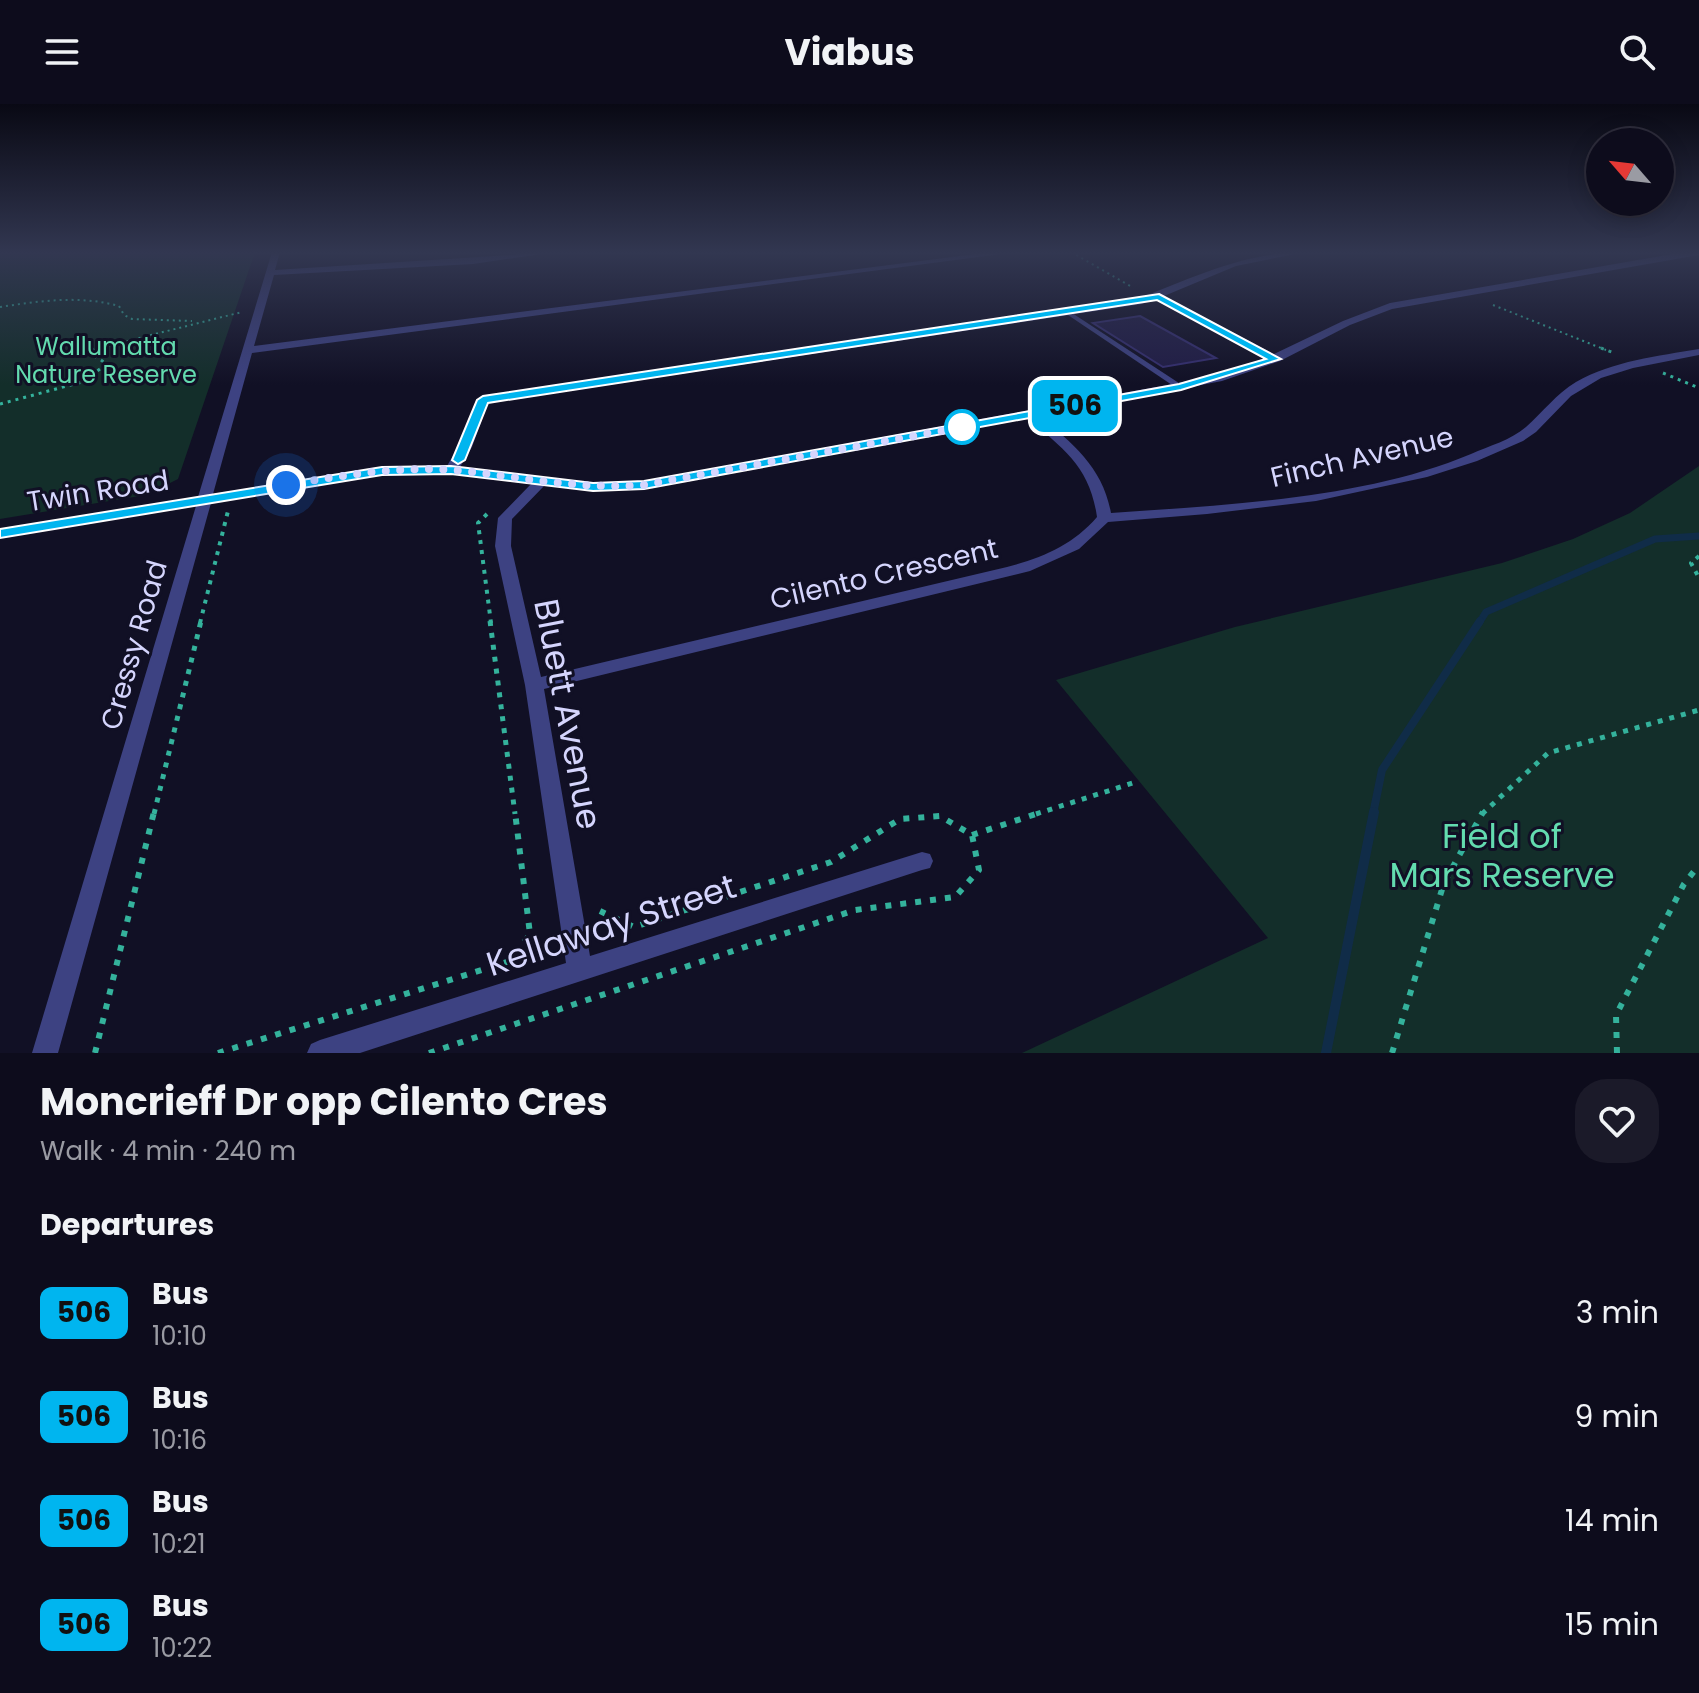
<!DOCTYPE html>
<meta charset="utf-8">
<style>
body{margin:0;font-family:Poppins,sans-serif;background:#1b1a29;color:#f1f3f6;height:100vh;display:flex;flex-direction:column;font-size:30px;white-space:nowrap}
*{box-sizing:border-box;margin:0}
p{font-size:26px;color:#9a9ba3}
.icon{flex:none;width:44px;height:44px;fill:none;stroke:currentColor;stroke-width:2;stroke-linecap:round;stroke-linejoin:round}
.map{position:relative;height:949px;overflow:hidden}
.details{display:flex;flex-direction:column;background:#0d0c1c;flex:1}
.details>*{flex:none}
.badge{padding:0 16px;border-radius:12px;font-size:28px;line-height:52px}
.needle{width:52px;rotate:298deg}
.tools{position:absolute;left:1586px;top:24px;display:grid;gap:16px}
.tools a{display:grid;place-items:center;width:88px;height:88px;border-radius:50%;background:#0d0c1c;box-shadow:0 4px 20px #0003,0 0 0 2px #2d2c3b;font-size:40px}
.you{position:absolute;width:40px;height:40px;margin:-20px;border:6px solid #fff;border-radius:50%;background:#1a73e8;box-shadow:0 0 0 12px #1a73e833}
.map>.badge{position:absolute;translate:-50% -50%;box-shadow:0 0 0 4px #fff}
h2{padding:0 40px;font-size:30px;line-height:72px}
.round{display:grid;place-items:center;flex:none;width:84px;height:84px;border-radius:32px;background:#1b1a29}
.overview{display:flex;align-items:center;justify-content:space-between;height:136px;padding:0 40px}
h1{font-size:38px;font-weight:700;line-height:60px}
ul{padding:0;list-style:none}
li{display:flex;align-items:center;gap:24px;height:104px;padding:0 40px}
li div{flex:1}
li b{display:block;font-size:30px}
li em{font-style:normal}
li .badge{min-width:88px;font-weight:700;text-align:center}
header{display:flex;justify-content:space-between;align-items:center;height:104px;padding:0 40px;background:#0d0c1c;font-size:36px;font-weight:700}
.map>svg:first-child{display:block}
</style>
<header><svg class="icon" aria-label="menu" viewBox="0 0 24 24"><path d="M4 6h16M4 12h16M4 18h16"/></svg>Viabus<svg class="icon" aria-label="search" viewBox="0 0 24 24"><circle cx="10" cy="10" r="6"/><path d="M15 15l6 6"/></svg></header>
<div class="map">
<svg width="1699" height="949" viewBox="0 0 1699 949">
<rect width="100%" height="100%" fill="#111025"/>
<!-- green -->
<path fill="#132e2a" d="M0,148H255L178,375L146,391L0,415Z
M1699,362V949H1022L1268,834L1056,576L1235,523L1502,459L1573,435L1630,409Z"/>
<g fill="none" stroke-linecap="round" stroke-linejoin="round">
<!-- stream-far2 -->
<path stroke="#102c48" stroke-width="7" d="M1479,519L1486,508L1655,435L1699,432"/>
<!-- stream-far1 -->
<path stroke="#102c48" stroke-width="8" d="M1373,710L1382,666L1480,517"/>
<!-- stream -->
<path stroke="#102c48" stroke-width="10" d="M1326,949L1374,708"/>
</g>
<!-- building -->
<path fill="#201c45" stroke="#352f70" stroke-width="2" d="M1140,212L1216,254L1163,263L1093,219Z"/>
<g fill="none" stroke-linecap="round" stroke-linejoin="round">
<!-- path-far4 -->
<path stroke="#34b29c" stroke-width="2" stroke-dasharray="2 4" stroke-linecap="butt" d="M1071,148L1132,183
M1493,201L1606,246
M0,203C40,197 79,191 119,202L124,211L132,215L192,217
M92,246L242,208"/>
<!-- path-far3 -->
<path stroke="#34b29c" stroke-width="3" stroke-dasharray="3 5" stroke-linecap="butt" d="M1601,244L1614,249
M1663,269L1699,284
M0,300L82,278L107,260L87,247L100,244"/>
<!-- path-far2 -->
<path stroke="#34b29c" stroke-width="4" stroke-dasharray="4 6" stroke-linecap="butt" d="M487,410L478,419L491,519
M1699,452L1691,459L1699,474
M200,519L228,407"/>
<!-- path-far1 -->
<path stroke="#34b29c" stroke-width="5" stroke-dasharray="5 7" stroke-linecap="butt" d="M490,517L515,710
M154,710L201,517
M1036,710L1136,678
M1482,710L1548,649L1699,606"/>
<!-- path -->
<path stroke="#34b29c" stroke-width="6" stroke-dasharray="6 9" stroke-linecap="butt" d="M972,731L1042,708
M95,949L154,708
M218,949L510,857L530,830L515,708
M429,949L855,806L955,793L979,766L972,731L940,712L900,715L831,758L634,823L600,807
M1392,949L1444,779L1483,708
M1617,949L1616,911L1684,780L1699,761"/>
<!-- service -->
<path fill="#3d4282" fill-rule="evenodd" d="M1065,207H1069L1185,283L1178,285L1065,209Z"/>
<!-- minor -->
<path fill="#3d4282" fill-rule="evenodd" d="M272,148H280L275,166L555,148L473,160L274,171L254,242L991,148H1016L252,249L213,390L382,363L447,362L458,343L477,296L483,292L1140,194C1194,173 1246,148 1305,148L1236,162L1164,192L1274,250L1343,217L1390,199L1684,148H1699V151L1392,205L1350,221L1280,257L1222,277L1039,312C1073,339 1103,364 1111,409C1226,401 1364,395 1471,350C1489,342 1511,336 1526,323C1543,308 1556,290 1576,278C1613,257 1658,252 1699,245V251L1633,264L1601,274L1571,292L1536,328L1523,337L1477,357L1427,373L1316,397L1207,410L1108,418L1079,445L1030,467L544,585L590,852L922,748L930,750L933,757L930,764L922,766L360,949H307L311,940L320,936L566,859L525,581L495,442L498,414L531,380L451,370L382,371L211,399L58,949H32L196,402L0,433V425L198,393ZM1156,195L1265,254L1216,272L644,377L593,379L460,363L472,343L488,299L1142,200ZM1027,314C1064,345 1090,363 1097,413C1073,441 1042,454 1007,463L541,573L511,442L512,415L545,381L593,387L644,385Z"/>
</g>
<!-- sky -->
<linearGradient id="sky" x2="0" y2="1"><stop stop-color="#090914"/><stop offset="0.53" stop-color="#323751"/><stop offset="1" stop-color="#323751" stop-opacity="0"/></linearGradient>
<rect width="1699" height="281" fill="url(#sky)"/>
<!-- line -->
<path fill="#00b5ef" stroke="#fff" stroke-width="2" d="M1159,190L1281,255L1181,286L644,385L593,387L451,370L382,371L0,434V425L382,363L451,362L593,379L644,377L1179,280L1266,255L1157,196L488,299L465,356L458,360L452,356L477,296L483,292Z"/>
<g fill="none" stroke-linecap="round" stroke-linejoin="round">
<!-- walk -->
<path stroke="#d5d5fd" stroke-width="8" stroke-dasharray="0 14.4" d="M286,381C341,372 397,362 452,366C517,372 578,386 644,381L969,322L962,323"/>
</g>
<!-- markers -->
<circle fill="#fff" stroke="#00b5ef" stroke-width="4" cx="962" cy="323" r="16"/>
<g text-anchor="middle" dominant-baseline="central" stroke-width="6" stroke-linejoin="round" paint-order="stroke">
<!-- far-park labels -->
<g font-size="24" fill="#63dbaf" stroke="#111025">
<text x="106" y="242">Wallumatta<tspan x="106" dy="28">Nature Reserve</tspan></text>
</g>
<!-- street labels -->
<g font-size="28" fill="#d5d5fd" stroke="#111025">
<text transform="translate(1362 353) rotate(-13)">Finch Avenue</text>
<text transform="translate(98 387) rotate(-9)">Twin Road</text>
<text transform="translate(884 470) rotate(-13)">Cilento Crescent</text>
<text transform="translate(134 541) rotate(-74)">Cressy Road</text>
</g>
<!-- near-street labels -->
<g font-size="34" fill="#d5d5fd" stroke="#111025">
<text transform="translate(568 610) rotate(79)">Bluett Avenue</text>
<text transform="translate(611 821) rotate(-18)">Kellaway Street</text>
</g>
<!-- near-park labels -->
<g font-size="34" fill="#63dbaf" stroke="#111025">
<text x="1502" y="732">Field of<tspan x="1502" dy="39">Mars Reserve</tspan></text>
</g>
</g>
</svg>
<div class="tools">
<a><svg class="needle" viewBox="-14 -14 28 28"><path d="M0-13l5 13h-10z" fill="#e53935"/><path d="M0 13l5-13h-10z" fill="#9a9ba3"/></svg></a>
</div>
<div class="you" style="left:286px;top:381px"></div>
<b class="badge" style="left:1075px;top:302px;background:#00b5ef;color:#111">506</b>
</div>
<section class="details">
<div class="overview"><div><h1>Moncrieff Dr opp Cilento Cres</h1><p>Walk · 4 min · 240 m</p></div><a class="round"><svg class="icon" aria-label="heart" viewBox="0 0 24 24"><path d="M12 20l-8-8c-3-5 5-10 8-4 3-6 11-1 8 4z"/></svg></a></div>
<h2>Departures</h2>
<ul>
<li><span class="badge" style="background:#00b5ef;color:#111">506</span><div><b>Bus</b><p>10:10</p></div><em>3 min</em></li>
<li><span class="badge" style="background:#00b5ef;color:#111">506</span><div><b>Bus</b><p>10:16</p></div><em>9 min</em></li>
<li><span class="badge" style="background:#00b5ef;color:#111">506</span><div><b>Bus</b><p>10:21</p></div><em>14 min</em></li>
<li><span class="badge" style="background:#00b5ef;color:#111">506</span><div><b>Bus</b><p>10:22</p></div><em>15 min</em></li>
</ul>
</section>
